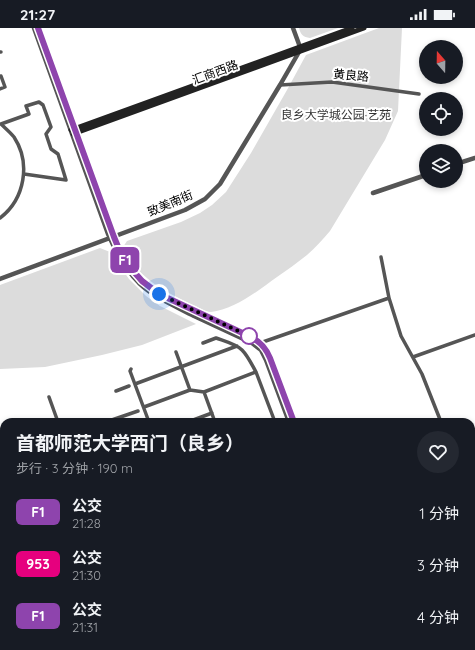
<!DOCTYPE html>
<html lang="zh">
<meta charset="utf-8">
<style>
body{margin:0;font-family:Quicksand,"Noto Sans SC",sans-serif;background:#242831;color:#f1f3f6;height:100vh;display:flex;flex-direction:column;font-size:15px;white-space:nowrap}
*{box-sizing:border-box;margin:0}
p{font-size:13px;color:#9ea1a6}
.icon{flex:none;width:22px;height:22px;fill:none;stroke:currentColor;stroke-width:2;stroke-linecap:round;stroke-linejoin:round}
.map{position:relative;flex:1;overflow:hidden}
.side{position:absolute;left:0px;top:390px;width:475px;height:232px;display:flex;flex-direction:column;background:#171b24;border-radius:12px 12px 0 0;box-shadow:0 2px 6px #0003}
.side>*{flex:none}
.badge{padding:0 8px;border-radius:6px;font-size:14px;line-height:26px}
.needle{width:26px;rotate:340deg}
.tools{position:absolute;left:419px;top:12px;display:grid;gap:8px}
.tools a{display:grid;place-items:center;width:44px;height:44px;border-radius:50%;background:#171b24;box-shadow:0 2px 6px #0003;font-size:20px}
.you{position:absolute;width:20px;height:20px;margin:-10px;border:3px solid #fff;border-radius:50%;background:#1a73e8;box-shadow:0 0 0 6px #1a73e833}
.map>.badge{position:absolute;translate:-50% -50%;box-shadow:0 0 0 2px #fff}
.round{display:grid;place-items:center;flex:none;width:42px;height:42px;border-radius:21px;background:#242831}
.headline{display:flex;align-items:center;justify-content:space-between;height:68px;padding:0 16px}
h1{font-size:19px;font-weight:700;line-height:30px}
ul{padding:0;list-style:none}
li{display:flex;align-items:center;gap:12px;height:52px;padding:0 16px}
li div{flex:1}
li b{display:block;font-size:15px}
li em{font-style:normal}
li .badge{min-width:44px;font-weight:700;text-align:center}
.status{display:flex;justify-content:space-between;align-items:center;height:28px;padding:0 20px;background:#171b24;direction:ltr}
.status svg{height:11px;fill:currentColor}
.map>svg:first-child{display:block}
</style>
<div class="status"><b>21:27</b><svg viewBox="0 0 49 12"><path d="M0 12V9h3v3zM5 12V6h3v6zM10 12V3h3v9zM15 12V0h3v12zM26 1h20v11H26zM47 4h2v5h-2z"/></svg></div>
<div class="map">
<svg width="475" height="622" viewBox="0 0 475 622">
<rect width="100%" height="100%" fill="#fff"/>
<!-- green -->
<path fill="#dcdcdc" d="M299,0H338L310,10C303,9 301,7 299,0Z
M379,0H402L398,83L385,112L330,203C323,211 315,220 307,227C297,235 287,242 277,249C259,262 234,282 211,284C205,284 197,278 191,276C162,262 138,250 123,219L127,213L181,194L200,185L212,177L226,164L251,125L287,62L306,27Z
M100,220L110,224L129,251L146,268L160,278L196,296L142,317L102,327L45,339L0,341V257Z
M475,494V622H124L135,618H471V495Z"/>
<g fill="none" stroke-linecap="round" stroke-linejoin="round">
<!-- minor -->
<path stroke="#555" stroke-width="3.5" d="M0,24H1
M280,57L332,54L419,66
M0,61L5,59L1,48
M1,96L29,86L26,78L39,74L43,77L51,99L46,106L51,121L58,126L66,152L24,146
M0,190C25,171 31,135 14,109C10,104 5,100 1,96
M381,229L389,270
M203,315L216,310C224,313 236,316 242,322C248,328 252,337 256,344L275,394
M257,318L260,315L389,270L401,308L422,346L441,394
M176,324L190,362
M413,329L475,307
M131,341L130,343L149,394
M135,356L237,318
M116,363L129,358
M204,364L256,344
M49,369L58,394
M144,379L190,362L204,364L215,394
M110,393L123,394
M106,394L138,383
M188,394L212,385
M0,432L4,431
M471,463L475,461
M471,487L475,486
M0,513L4,512
M0,571L4,570
M0,604L4,615
M47,622L57,618
M105,622L116,618"/>
<!-- tertiary -->
<path stroke="#555" stroke-width="4.5" d="M34,0L108,206C116,224 125,241 139,255C155,270 175,278 194,288C213,297 233,306 252,315L261,322L266,332L289,394
M38,0L114,209L121,226L128,237L142,253L159,266L251,309L260,315L267,322L294,394
M456,136L475,130
M373,165L426,147
M0,251L185,182L205,171L220,156L280,57L299,24L300,19L293,0
M378,618L379,622"/>
<!-- secondary -->
<path stroke="#222" stroke-width="5" d="M71,102L352,0
M73,106L364,0
M471,475L475,473
M471,482L475,481
M68,622L79,618
M90,622L101,618"/>
</g>
<g fill="none" stroke-linecap="round" stroke-linejoin="round">
<!-- line casing -->
<g stroke="#fff" stroke-width="9">
<path id="line" d="M38,0L114,209L121,226L128,237L142,253L159,266L251,309C261,314 266,320 270,330L294,394"/>
</g>
<!-- line -->
<use href="#line" stroke="#8e44ad" stroke-width="6"/>
<!-- walk -->
<path stroke="#000" stroke-width="4" stroke-dasharray="0 7.2" d="M159,266L249,308"/>
</g>
<!-- markers -->
<circle fill="#fff" stroke="#8e44ad" stroke-width="2" cx="249" cy="308" r="8"/>
<g text-anchor="middle" dominant-baseline="central" stroke-width="4" stroke-linejoin="round" paint-order="stroke">
<!-- street labels -->
<g font-size="12" fill="#000" stroke="#fff">
<text transform="translate(215 44) rotate(-20)">汇商西路</text>
<text transform="translate(351 47) rotate(5)">黄良路</text>
<text transform="translate(170 175) rotate(-23)">致美南街</text>
</g>
<!-- park labels -->
<g font-size="12" fill="#333" stroke="#fff">
<text x="336" y="86">良乡大学城公园·艺苑</text>
</g>
</g>
</svg>
<div class="tools">
<a><svg class="needle" viewBox="-14 -14 28 28"><path d="M0-13l5 13h-10z" fill="#e53935"/><path d="M0 13l5-13h-10z" fill="#9ea1a6"/></svg></a>
<a><svg class="icon" aria-label="locate" viewBox="0 0 24 24"><circle cx="12" cy="12" r="6"/><path d="M12 2v4M12 18v4M2 12h4M18 12h4"/></svg></a>
<a><svg class="icon" aria-label="layers" viewBox="0 0 24 24"><path d="M12 4l9 5-9 5-9-5zM3 14l9 5 9-5"/></svg></a>
</div>
<div class="you" style="left:159px;top:266px"></div>
<b class="badge" style="left:125px;top:232px;background:#8e44ad;color:#fff">F1</b>
<section class="side">
<div class="headline"><div><h1>首都师范大学西门（良乡）</h1><p>步行 · 3 分钟 · 190 m</p></div><a class="round"><svg class="icon" aria-label="heart" viewBox="0 0 24 24"><path d="M12 20l-8-8c-3-5 5-10 8-4 3-6 11-1 8 4z"/></svg></a></div>
<ul>
<li><span class="badge" style="background:#8e44ad;color:#fff">F1</span><div><b>公交</b><p>21:28</p></div><em>1 分钟</em></li>
<li><span class="badge" style="background:#e6007e;color:#fff">953</span><div><b>公交</b><p>21:30</p></div><em>3 分钟</em></li>
<li><span class="badge" style="background:#8e44ad;color:#fff">F1</span><div><b>公交</b><p>21:31</p></div><em>4 分钟</em></li>
</ul>
</section>
</div>
